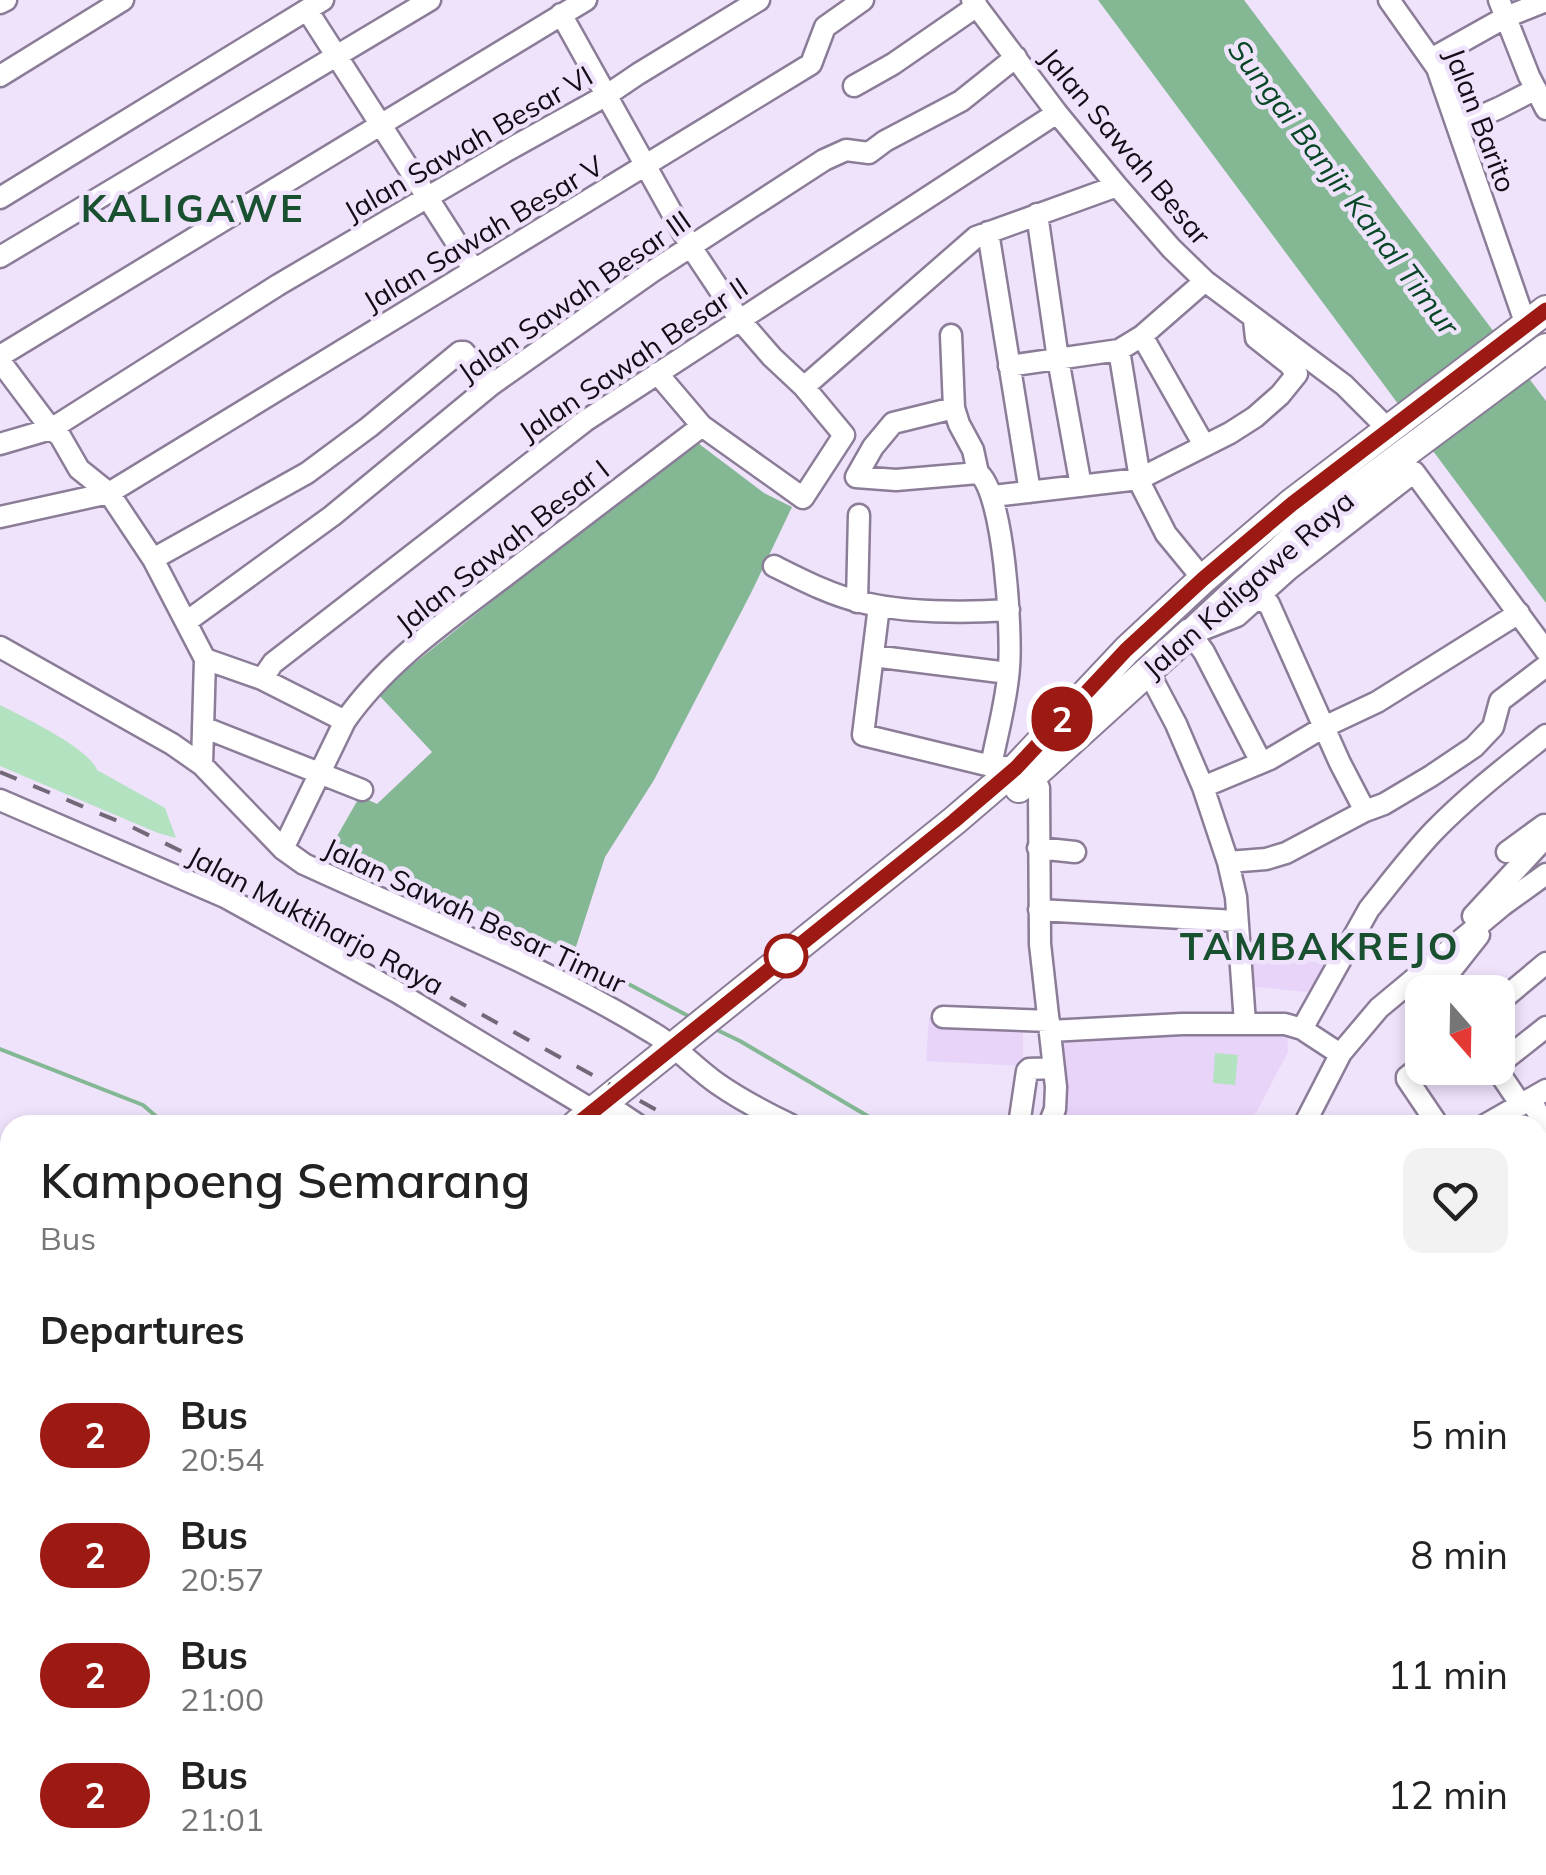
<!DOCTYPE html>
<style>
body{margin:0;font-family:Mulish,sans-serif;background:#f2f2f2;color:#222;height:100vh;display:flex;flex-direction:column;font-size:38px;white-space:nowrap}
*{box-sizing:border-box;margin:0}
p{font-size:32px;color:#767676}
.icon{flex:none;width:55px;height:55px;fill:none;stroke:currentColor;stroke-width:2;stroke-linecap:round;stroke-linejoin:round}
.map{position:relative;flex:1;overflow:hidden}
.side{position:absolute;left:0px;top:1115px;width:1548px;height:760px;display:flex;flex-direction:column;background:#fff;border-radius:30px 30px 0 0;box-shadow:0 5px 15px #0003}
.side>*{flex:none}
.badge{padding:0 20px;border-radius:32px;font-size:35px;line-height:65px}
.needle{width:65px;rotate:160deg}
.controls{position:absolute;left:1405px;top:975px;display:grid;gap:20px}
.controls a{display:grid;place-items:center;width:110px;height:110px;border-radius:20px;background:#fff;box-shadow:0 5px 15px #0003;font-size:50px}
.map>.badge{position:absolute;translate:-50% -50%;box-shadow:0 0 0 5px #fff}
h2{padding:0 40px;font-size:38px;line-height:90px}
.round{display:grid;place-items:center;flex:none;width:105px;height:105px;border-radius:20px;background:#f2f2f2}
.headline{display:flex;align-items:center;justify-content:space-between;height:170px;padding:0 40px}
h1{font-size:48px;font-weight:600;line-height:75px}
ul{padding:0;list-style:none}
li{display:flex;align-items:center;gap:30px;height:120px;padding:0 40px}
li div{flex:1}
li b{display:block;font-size:38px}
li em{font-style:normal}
li .badge{min-width:110px;font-weight:700;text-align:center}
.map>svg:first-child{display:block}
</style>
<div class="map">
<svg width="1546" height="1875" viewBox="0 0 1546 1875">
<rect width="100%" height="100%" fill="#efe2fb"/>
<!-- built -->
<path fill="#e8d4f9" d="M1246,956L1326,963L1320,989L1317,993L1246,986Z
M929,1018L1023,1023V1066L926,1061Z
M1287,1026L1288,1052L1256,1113L1241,1125H1097L1056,1111L1053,1032Z
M0,1221L10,1237V1497L0,1502Z"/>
<!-- green -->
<path fill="#b2e2c0" d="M0,705C23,717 89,748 97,770L165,808L176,838L158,833L0,766Z
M1215,1053L1238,1055L1235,1085L1213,1083Z
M68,1865H403L408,1875H69Z
M505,1865H931L919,1875H512Z"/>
<!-- water -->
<path fill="#84b894" d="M1098,0H1244L1546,401V603Z
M694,440L764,493L792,507L751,593L654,780L605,857L574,953L332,845L360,796L377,804L432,752L377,693Z"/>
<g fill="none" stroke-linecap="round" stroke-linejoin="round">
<!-- stream -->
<path stroke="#84b894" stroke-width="4" d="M582,959L692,1018
M715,1029L740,1041L883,1125
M0,1049L143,1105L166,1125
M0,1518L10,1513
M473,1865L478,1875"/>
<!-- minor casing -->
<g stroke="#8b7c98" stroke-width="25">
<path id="minor" d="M972,0L1057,113L1117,186L1171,248L1205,281L1344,385L1388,429
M1389,0L1437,68L1526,325
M1499,0L1529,76L1546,109
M0,3L6,0
M307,10L474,270
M561,14L691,247L739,319L772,357L804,387L844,435L803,498L702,426L657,373
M1431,59L1506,17L1546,1
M0,76L123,0
M854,86L893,64L977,6
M1458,126L1499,108L1536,89
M0,198L323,0
M1037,214L1058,359L1081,486
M988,232L1030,492
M0,257L430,0
M951,335L954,408L959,424L973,450L978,473
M1142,336L1204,445
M1119,350L1141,485L1166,534L1203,579
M0,356L586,0
M0,361L51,429L60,436L79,469L109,493L153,559L205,659L202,765
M1009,366L1119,350L1142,336L1205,281
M804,387L976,237L1117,186
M954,408L893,423L873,447L856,477L896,480L978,473C1004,491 1012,632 1009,667C1007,700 997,734 991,766L1016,768L1033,775L1039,788L1040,944L1056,1087L1055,1109L1049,1125
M0,444L51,429L278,285L508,150L607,95L638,74L759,0
M993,496L1139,479L1230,433L1255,417L1280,395L1297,374L1289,364L1256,338L1254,320
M0,517L109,493L811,64L825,27L863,0
M153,559L307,473L369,427L460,352H464L491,385
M774,566C802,580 831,595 861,602C903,613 966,613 1009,610
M1257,599L1269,604L1340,763L1365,811
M857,602L859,515
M879,606L863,735L991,766
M186,622L332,516L491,385L653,271L824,160L846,150L869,153L885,141L961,101L1016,57
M1204,629L1237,616L1288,570L1414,472L1546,651
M1190,633L1204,652L1261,762
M0,647L172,744L202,765L283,849L304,864C421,918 543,965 653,1033C677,1047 695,1068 718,1084C741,1100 766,1113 791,1125
M873,656L1008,673
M205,659L262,679L345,721
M1148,671L1176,724L1203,787L1228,862L1236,897L1245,1023
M262,679L273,663L585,421L1057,113
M203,727L362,790
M1203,787L1270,759L1324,727L1377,702L1519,613
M0,800L225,897L397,992L594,1111
M1038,848L1075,852
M283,849L345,721C386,662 449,619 505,576C571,526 636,476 702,426
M1507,852L1544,825
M1228,862L1266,859L1286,853L1365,811L1384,804L1431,776L1474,747L1493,727L1500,701L1546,666
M1039,910L1236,921
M1473,916L1546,837
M1434,992L1479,935
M1498,1003L1546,963
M943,1017L1049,1021
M1302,1029L1369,909C1390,883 1411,855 1434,831C1468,796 1507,766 1546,735
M1050,1031L1182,1024H1285L1302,1029L1340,1054
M1422,1065L1407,1077V1079L1438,1125
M1498,1065L1546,1027
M1496,1068L1521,1105
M1530,1099L1546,1127
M620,1113L638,1125
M1019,1125L1027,1071L1029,1069L1054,1068
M1304,1125L1341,1053L1379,1008L1503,905L1546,874
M1485,1125L1546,1090
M1538,1216L1546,1211
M1538,1267L1546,1266
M1538,1536L1546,1541
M1538,1627L1546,1631
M0,1647L10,1644
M53,1865L54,1875
M410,1865L414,1875
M439,1865L444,1875"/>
</g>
<!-- highway casing -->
<g stroke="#8b7c98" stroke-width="32">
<path id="highway" d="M1019,788L1190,633H1192L1307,526L1546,348
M576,1125L954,821L1016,768L1127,650L1203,579L1292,503L1546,310
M0,1567L10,1561"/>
</g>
<!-- minor -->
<use href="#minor" stroke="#fff" stroke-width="20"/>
<!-- highway -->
<use href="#highway" stroke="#fff" stroke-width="28"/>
<!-- rail -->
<path stroke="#716878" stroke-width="4" stroke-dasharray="18 18" stroke-linecap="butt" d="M0,772L132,827L199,860L684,1125
M1538,1400L1546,1401"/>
</g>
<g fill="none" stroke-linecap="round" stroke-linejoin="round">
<!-- line casing -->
<g stroke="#fff" stroke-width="22">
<path id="line" d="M576,1125L954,821L1016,768L1126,650L1203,579L1292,504L1546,310"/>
</g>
<!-- line -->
<use href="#line" stroke="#9c1a13" stroke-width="15"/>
</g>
<!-- markers -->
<circle fill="#fff" stroke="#9c1a13" stroke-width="5" cx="786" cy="956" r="20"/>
<g text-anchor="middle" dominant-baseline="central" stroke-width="9" stroke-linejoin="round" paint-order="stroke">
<!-- street labels -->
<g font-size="28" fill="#120c16" stroke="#efe2fb">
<text transform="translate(1481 120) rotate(69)">Jalan Barito</text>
<text transform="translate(468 143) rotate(-30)">Jalan Sawah Besar VI</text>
<text transform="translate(1126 146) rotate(50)">Jalan Sawah Besar</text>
<text transform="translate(483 233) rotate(-31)">Jalan Sawah Besar V</text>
<text transform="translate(574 296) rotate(-35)">Jalan Sawah Besar III</text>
<text transform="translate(633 359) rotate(-34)">Jalan Sawah Besar II</text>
<text transform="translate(502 546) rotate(-38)">Jalan Sawah Besar I</text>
<text transform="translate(1248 584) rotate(-41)">Jalan Kaligawe Raya</text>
<text transform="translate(475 915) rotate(25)">Jalan Sawah Besar Timur</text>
<text transform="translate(316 920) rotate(28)">Jalan Muktiharjo Raya</text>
</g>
<!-- water labels -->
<g font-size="30" font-style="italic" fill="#074726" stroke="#efe2fb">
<text transform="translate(1344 187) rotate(53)">Sungai Banjir Kanal Timur</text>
</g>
<!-- district labels -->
<g font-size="38" font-weight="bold" letter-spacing="2.5" fill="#19502f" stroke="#efe2fb">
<text x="193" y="208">KALIGAWE</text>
<text x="1320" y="946">TAMBAKREJO</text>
</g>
</g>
</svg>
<div class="controls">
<a><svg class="needle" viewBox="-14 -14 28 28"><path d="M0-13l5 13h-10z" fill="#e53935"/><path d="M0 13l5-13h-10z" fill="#767676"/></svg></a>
</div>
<b class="badge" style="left:1062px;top:719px;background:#9c1a13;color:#fff">2</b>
<section class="side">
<div class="headline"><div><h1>Kampoeng Semarang</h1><p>Bus</p></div><a class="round"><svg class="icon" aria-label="heart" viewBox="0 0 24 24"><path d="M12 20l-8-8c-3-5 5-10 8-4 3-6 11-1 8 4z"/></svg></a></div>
<h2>Departures</h2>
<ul>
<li><span class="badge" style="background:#9c1a13;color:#fff">2</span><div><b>Bus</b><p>20:54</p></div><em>5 min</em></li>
<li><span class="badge" style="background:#9c1a13;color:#fff">2</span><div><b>Bus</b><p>20:57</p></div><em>8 min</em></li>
<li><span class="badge" style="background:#9c1a13;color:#fff">2</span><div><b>Bus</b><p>21:00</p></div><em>11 min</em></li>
<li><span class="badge" style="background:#9c1a13;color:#fff">2</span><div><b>Bus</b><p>21:01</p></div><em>12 min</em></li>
</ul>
</section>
</div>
